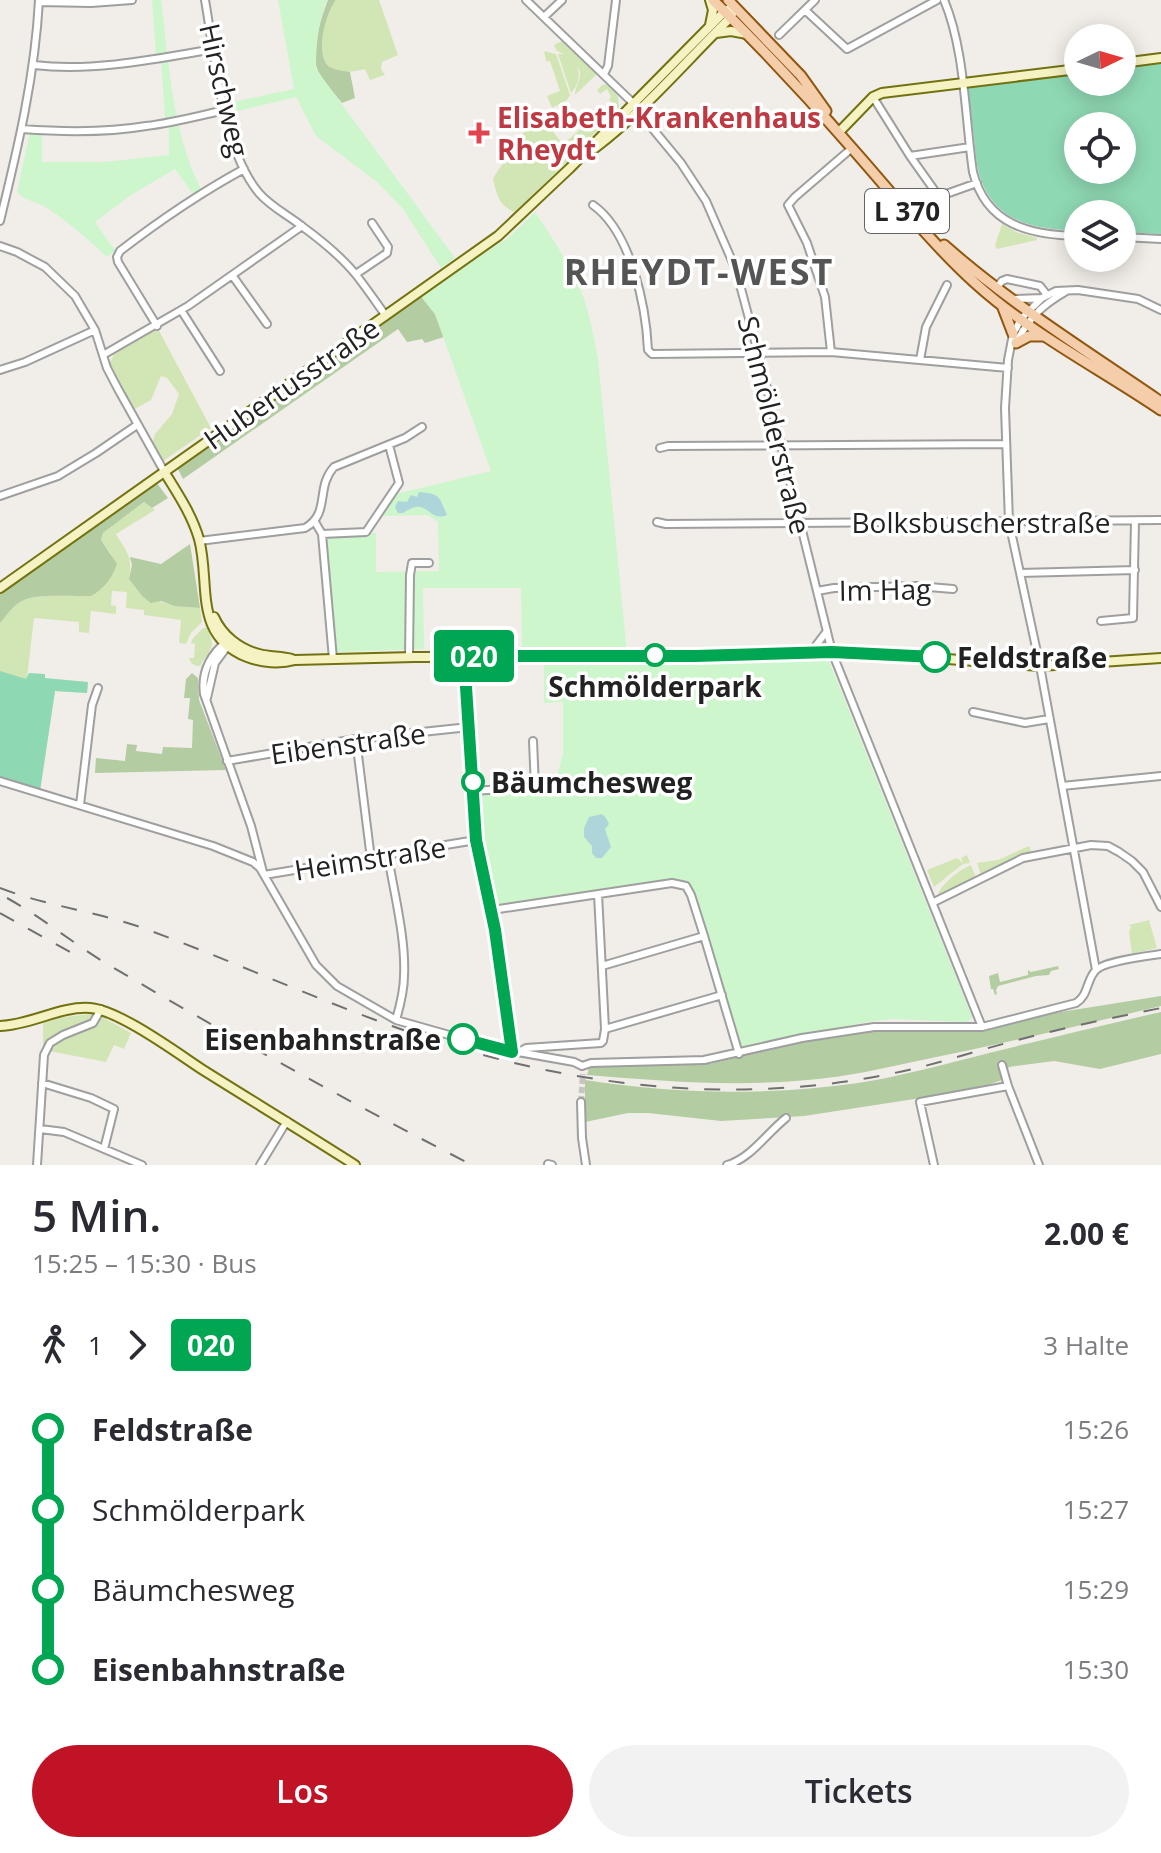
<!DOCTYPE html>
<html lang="de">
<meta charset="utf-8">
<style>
body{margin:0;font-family:"Open Sans",sans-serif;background:#f2f2f3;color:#2b2b33;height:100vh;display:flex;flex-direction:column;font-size:30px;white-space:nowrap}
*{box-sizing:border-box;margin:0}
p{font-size:26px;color:#7c7c81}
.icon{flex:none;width:44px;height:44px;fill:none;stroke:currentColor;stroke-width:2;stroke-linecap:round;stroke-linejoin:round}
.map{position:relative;height:1165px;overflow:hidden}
.drawer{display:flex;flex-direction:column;background:#fff;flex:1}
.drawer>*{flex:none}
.badge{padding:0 16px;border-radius:6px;font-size:28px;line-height:52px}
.needle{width:52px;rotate:85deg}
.tools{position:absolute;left:1064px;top:24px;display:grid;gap:16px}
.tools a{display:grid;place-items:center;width:72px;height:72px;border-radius:50%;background:#fff;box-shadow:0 4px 20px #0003;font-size:40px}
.map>.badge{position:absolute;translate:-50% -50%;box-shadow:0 0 0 4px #fff}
.legs{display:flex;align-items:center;gap:12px;height:88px;padding:0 32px;font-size:26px}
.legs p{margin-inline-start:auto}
.headline{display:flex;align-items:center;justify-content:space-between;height:136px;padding:0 32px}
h1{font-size:44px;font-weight:600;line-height:60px}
.action{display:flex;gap:16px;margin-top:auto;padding:16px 32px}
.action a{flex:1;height:92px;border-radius:48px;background:#c11326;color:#fff;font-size:32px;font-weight:600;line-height:92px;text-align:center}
.action a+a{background:#f2f2f3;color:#2b2b33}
ul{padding:0 32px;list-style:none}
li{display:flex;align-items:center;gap:28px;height:80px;font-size:30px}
li i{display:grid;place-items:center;width:12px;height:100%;margin:0 10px;background:currentColor}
li i::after{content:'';width:20px;height:20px;margin:-10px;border:6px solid;border-radius:50%;background:#fff}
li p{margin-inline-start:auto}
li:first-child i{background:linear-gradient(#0000 50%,currentColor 0)}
li:last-child i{background:linear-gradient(currentColor 50%,#0000 0)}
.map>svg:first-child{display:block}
</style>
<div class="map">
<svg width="1161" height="1165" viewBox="0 0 1161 1165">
<rect width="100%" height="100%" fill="#f1eee9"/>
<!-- grass -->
<path fill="#d2e6b5" d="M336,0H379L398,55L382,62L381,69L385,75L370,80L365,69C354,72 338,74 329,66C315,54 326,12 336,0Z
M562,41L597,74L575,95C575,85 585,76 577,66C581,76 578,85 571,93L558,54H564L557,51L554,45Z
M544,51L556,54L570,95L567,100L552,108L547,96L560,91L550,61H546Z
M607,84L618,96L619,107L571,158L515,212C499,207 496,193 493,178L524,132L531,125L542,118L563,144L596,116L593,112L599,107L602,110L611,102L609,99L611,97L607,89L600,94L597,90L602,85Z
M1002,224L1016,232L1037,238V240L997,249L995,245Z
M158,329L211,428L163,461L160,460L152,445L155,434L172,414L179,394L167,378L161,376L151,400L133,410L109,366L114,354Z
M144,502L155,510L116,534C127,553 133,556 129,579L142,596L174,606L200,608L202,622L191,633L186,644L179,643L181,620L144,615V610L126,608L127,592L112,591L111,605L116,606V614L91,611L89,633L79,632V622L34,618L27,679L88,682L87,693L55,691L40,791L0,778V623C7,615 14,604 24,600C41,593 72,597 90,596L111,554L101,540L103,533Z
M203,628H207C217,649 210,648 200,666C194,666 191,664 189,658H194L195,644L191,643L193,638Z
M1029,846L1032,853L1029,855L1008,862L981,875L977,863L998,860Z
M967,855L970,863L963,864L934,887L927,870L957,858L963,863L961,858Z
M971,865L976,878L941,896L938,893C945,881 959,870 971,865Z
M1149,920L1157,948L1132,954L1129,932L1131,927L1129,925Z
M91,1014L93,1016V1020C71,1029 56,1030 43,1052V1023L64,1017Z
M102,1017L131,1033L124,1049L114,1045L106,1062L49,1051C59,1037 71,1036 85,1030C92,1028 97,1022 102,1017Z"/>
<!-- forest -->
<path fill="#b3cca2" d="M328,0H336C326,12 314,56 330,67C335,70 344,71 350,72L355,98L342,103C334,93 324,82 318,71C310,54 321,17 328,0Z
M420,295L435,314L444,337L425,343L422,339L407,342L398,329L183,479L177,467Z
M156,482L168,498L152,508L144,502L103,533L101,540L117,564C112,578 104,589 91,596C72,597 41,593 24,600C14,604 7,615 0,623V592Z
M190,544L200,608L174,606L161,601L151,603L142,596L129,579L132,565L130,557L161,564Z
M192,673L198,678L199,700L226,770L95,773L96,758L125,761L127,744L137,745L136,751L162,754L163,747L192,748L193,720L188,719L190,698H184L186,679Z
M1058,966L1059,969L1051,971L1049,975L1036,976L998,986L996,990L997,994L995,995L993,989H991L989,976L998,973L1000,982L1028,975V970L1031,972Z
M1161,996V1006C1081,1025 1002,1044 922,1060C885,1068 846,1077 808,1080C734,1087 660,1081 587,1075L589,1068L596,1066L710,1064L806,1041L876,1030L981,1029L1048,1014Z
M1161,1012V1054L1100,1069L1054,1061L1009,1067L1002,1080L973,1090L804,1116L721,1121L648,1113H628L585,1122V1080C675,1094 767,1096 858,1083C902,1076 946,1064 989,1053C1046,1039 1103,1025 1161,1012Z"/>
<!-- park -->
<path fill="#cdf6cc" d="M152,0H161C169,63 172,132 201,189L193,194L175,169L131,195L95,222L115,250L107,257C87,239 68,221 45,207C35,201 25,201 17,192L30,132H42V162H103L169,155V119H165L161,56H156Z
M278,0H327C318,23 316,45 316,69L455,258L441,268L403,209L377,182L316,136L296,97L230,113L228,103L294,89Z
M535,212C553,239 571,266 583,296C590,316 594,338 598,359L627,653L609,648H522L521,588H423L424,649L334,652L324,536L376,533V572L439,571L438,522L428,515L378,516L392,495L491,471L435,314L420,295L508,238Z
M827,656L972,1017L967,1022L892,1019L867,1022L781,1040L740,1051L686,883L680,880L672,879L496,907L481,840L478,792L554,787L563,754V702L544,703V661Z"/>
<!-- pitch -->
<path fill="#8fd8b4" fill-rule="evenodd" d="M1161,63V234L1122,232V214H1078V231C1034,229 994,223 979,174C976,162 975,149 974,137C972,121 968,103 969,88L1078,73V82H1122V68ZM1078,126H1122V170H1078Z
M0,671L26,679L29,673L45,674V678L88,682L87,693L55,691L40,791L0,778Z"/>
<!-- water -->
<path fill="#aed5da" d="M419,492C440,494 439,496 447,515C427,523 429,495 403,513H398L395,507L398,501L407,502L411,495L417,497Z
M602,814L606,818L609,824L605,829L611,847L602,858H596L592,853V846L584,837V828L589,817Z"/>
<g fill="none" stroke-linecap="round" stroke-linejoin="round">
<!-- street-tunnel -->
<path stroke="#c8c5c1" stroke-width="6" stroke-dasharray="6 3" stroke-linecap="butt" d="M581,1102L583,1074"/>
<!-- street casing -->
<g stroke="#9f9f9f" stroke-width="10">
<path id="street" d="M205,0C215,56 222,149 259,193C271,207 288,215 303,227C322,241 342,257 357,276C367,289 376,302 386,316
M526,0L634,104L638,111L681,163L706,201L736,270L758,352L832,652L982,1027
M944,0C965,49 965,118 973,172C986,225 1030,235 1078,236
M39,2L91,3L132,0
M805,10L847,49L937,0
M544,17L562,0
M779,35L815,0
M34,65C93,72 156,59 214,49
M604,74L608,66L616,0
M873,97L910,156L937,194H946L977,183
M22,129C63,132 105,133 146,126C172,123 198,116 225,110
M910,156L970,147
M593,205C631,232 646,306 648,350L652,354L831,352L1008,368
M915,213L937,194
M0,221C18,147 35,76 39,0
M1122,237L1161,239
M0,246L17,252L45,267L75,296L95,330L107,368L118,389L165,473
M356,274L387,253L388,247L372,223
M232,275L267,324
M997,287L1002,281L1007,279L1040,286L1047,295
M1014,299L1042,298
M181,310L220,371
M157,326L118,262L117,257L120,251C159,221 200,193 244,169
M1016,343C1029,318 1041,306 1065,292
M831,352L825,297L807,243L788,205L795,197L852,148
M103,355L188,306L302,226
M920,360L926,327L947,285
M0,370L25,362L95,330
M660,448L668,446L1006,444
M0,496L58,476L96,453L137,425
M315,522L322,534L366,532L399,483L389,445
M657,522L666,524L1161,520
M322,534L333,659
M199,541L305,528C331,513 315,488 334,467L405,438L422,427
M1020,573L1135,570
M817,591L834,588L917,586L953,589
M1101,621L1133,618L1135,521
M227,641C211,654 201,672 204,694L251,826L263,872
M808,652L814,648L827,631
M464,656L476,840L492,910L500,959L512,1052
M409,657L410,575L412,563H429
M207,698L215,663L230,643
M973,712L1025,723L1049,719
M356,739L371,859
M227,761L356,739L469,727
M0,781L213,846L253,862L260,868L316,965L337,986L396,1020L495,1048L574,1062L582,1066L591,1063L704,1060L802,1038L874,1027H982L1076,1003C1089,995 1086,980 1096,970C1105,961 1147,956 1161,954
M1062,786L1161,776
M473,791L535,787L533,741
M80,805L92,705L98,688
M388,856C394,893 406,939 404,976C404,991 400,1006 396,1020
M264,875L476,840
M934,902L1023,858L1091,845L1108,846L1119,852L1132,861L1143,872L1161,907
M492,910L672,883L686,886L691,895L704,936L739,1054
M602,966L704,936
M1096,970L1040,666L1009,522L1005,408L1008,360L1013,334L1021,319L1042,298L1056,291L1078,290L1138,299L1161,310
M605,1029L722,995
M517,1053L526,1048L601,1043L603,1041L605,1029L598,894
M1002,1065L1008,1086L1039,1165
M42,1083L91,1098L114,1109L104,1149
M581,1102L582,1138L586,1165
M40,1129L64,1132L142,1165
M548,1164L552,1165
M37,1165L44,1055L50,1043L63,1035L93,1023L101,1009
M260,1165L287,1121
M727,1165C750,1159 767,1133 786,1118
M934,1165L920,1102L1008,1086"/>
</g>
<!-- secondary casing -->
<g stroke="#72720f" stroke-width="12">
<path id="secondary" d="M710,25L713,10L710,0
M716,33L731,31L747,34
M1122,63L1161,58
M842,129L873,97L882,93L1078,69
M595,148C645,110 686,61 730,18L733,12
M165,473C178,494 192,515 199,539C211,583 192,635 247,657C262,663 280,664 295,660L414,657L695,656L832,652L893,655L1040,666L1161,658
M0,588L498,236L570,168L725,11L730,9
M214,617C222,635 239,649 259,654C270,657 281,656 292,659
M0,1026C31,1025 60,1006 90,1008C119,1010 177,1053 203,1070C254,1102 305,1133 355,1165"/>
</g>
<!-- primary casing -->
<g stroke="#91570e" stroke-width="13">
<path id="primary" d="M713,0C761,47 807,96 851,147C892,193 929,241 975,283C1030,333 1099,368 1161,410
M728,0L801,76L826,111
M944,245C1011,304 1088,352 1161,402
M1003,308L1013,334
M1016,343L1029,336H1043"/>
</g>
<!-- street -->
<use href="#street" stroke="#fff" stroke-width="6"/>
<!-- secondary -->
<use href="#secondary" stroke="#f5f2c4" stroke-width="8"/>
<!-- primary -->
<use href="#primary" stroke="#f4cdab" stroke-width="9"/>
<!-- rail -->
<path stroke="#707070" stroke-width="2" stroke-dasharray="16 16" stroke-linecap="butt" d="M0,888C49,907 102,912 151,931C232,961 311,997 392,1026C521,1073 659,1098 796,1087C838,1084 880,1077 921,1067C952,1059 983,1049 1014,1041C1062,1028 1112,1018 1161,1008
M7,898C45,919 77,947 114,968C231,1037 351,1103 472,1165
M0,913L79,957"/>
</g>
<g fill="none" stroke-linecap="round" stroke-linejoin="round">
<!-- line-1 casing -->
<g stroke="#fff" stroke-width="18">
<path id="line-1" d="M463,1039L512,1052L495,930L476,840L464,656H695L832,652L935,657"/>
</g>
<!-- line-1 -->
<use href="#line-1" stroke="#00a651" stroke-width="12"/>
</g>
<!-- markers -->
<path fill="#e0444e" stroke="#fff" stroke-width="3" d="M475 121h8v8h8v8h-8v8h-8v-8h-8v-8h8z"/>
<g fill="#fff" stroke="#00a651" stroke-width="4">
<circle cx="655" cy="655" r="10"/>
<circle cx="935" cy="657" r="14"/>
<circle cx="473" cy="782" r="10"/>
<circle cx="463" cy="1039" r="14"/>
</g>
<g text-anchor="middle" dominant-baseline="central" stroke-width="7" stroke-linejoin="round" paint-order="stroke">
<!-- shield labels -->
<rect fill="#fff" stroke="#646464" stroke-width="2" x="865" y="189" width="84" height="44" rx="6"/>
<g font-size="26" font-weight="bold" fill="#222">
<text x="907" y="211">L 370</text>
</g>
<!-- street labels -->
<g font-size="28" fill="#222" stroke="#fff">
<text transform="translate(225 90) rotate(77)">Hirschweg</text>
<text transform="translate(291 383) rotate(-35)">Hubertusstraße</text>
<text transform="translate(775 425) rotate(76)">Schmölderstraße</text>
<text x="981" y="522">Bolksbuscherstraße</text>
<text transform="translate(885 589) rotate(-1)">Im Hag</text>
<text transform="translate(348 743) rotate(-8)">Eibenstraße</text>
<text transform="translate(370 858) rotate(-9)">Heimstraße</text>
</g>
<!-- health labels -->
<g font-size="28" font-weight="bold" fill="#be3a42" stroke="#fff" text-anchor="start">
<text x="497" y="117">Elisabeth-Krankenhaus<tspan x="497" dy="32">Rheydt</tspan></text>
</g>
<!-- stop labels -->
<g font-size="28" font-weight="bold" fill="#222" stroke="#fff" text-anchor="start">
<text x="957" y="657">Feldstraße</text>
<text x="655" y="686" text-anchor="middle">Schmölderpark</text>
<text x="491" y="782">Bäumchesweg</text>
<text x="441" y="1039" text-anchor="end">Eisenbahnstraße</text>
</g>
<!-- district labels -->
<g font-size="36" font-weight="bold" letter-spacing="2" fill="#555" stroke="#fff">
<text x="699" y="271">RHEYDT-WEST</text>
</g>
</g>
</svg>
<div class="tools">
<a><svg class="needle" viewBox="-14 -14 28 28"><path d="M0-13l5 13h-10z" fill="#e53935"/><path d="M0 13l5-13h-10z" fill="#7c7c81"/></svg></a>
<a><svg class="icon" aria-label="locate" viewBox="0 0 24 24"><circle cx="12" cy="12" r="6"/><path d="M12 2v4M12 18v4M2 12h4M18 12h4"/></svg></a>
<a><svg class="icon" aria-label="layers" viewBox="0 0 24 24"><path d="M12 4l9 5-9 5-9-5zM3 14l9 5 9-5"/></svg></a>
</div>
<b class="badge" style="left:474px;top:656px;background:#00a651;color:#fff">020</b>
</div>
<section class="drawer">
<div class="headline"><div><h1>5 Min.</h1><p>15:25 – 15:30 · Bus</p></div><b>2.00 €</b></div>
<div class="legs"><svg class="icon" aria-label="walk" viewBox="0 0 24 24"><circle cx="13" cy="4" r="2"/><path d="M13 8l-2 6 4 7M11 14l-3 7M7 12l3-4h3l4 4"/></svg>1<svg class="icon" aria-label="forward" viewBox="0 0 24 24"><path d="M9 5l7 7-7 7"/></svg><b class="badge" style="background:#00a651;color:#fff">020</b><p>3 Halte</p></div>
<ul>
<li><i style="color:#00a651"></i><b>Feldstraße</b><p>15:26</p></li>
<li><i style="color:#00a651"></i><span>Schmölderpark</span><p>15:27</p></li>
<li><i style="color:#00a651"></i><span>Bäumchesweg</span><p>15:29</p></li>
<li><i style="color:#00a651"></i><b>Eisenbahnstraße</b><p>15:30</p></li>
</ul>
<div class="action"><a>Los</a><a>Tickets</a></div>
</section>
